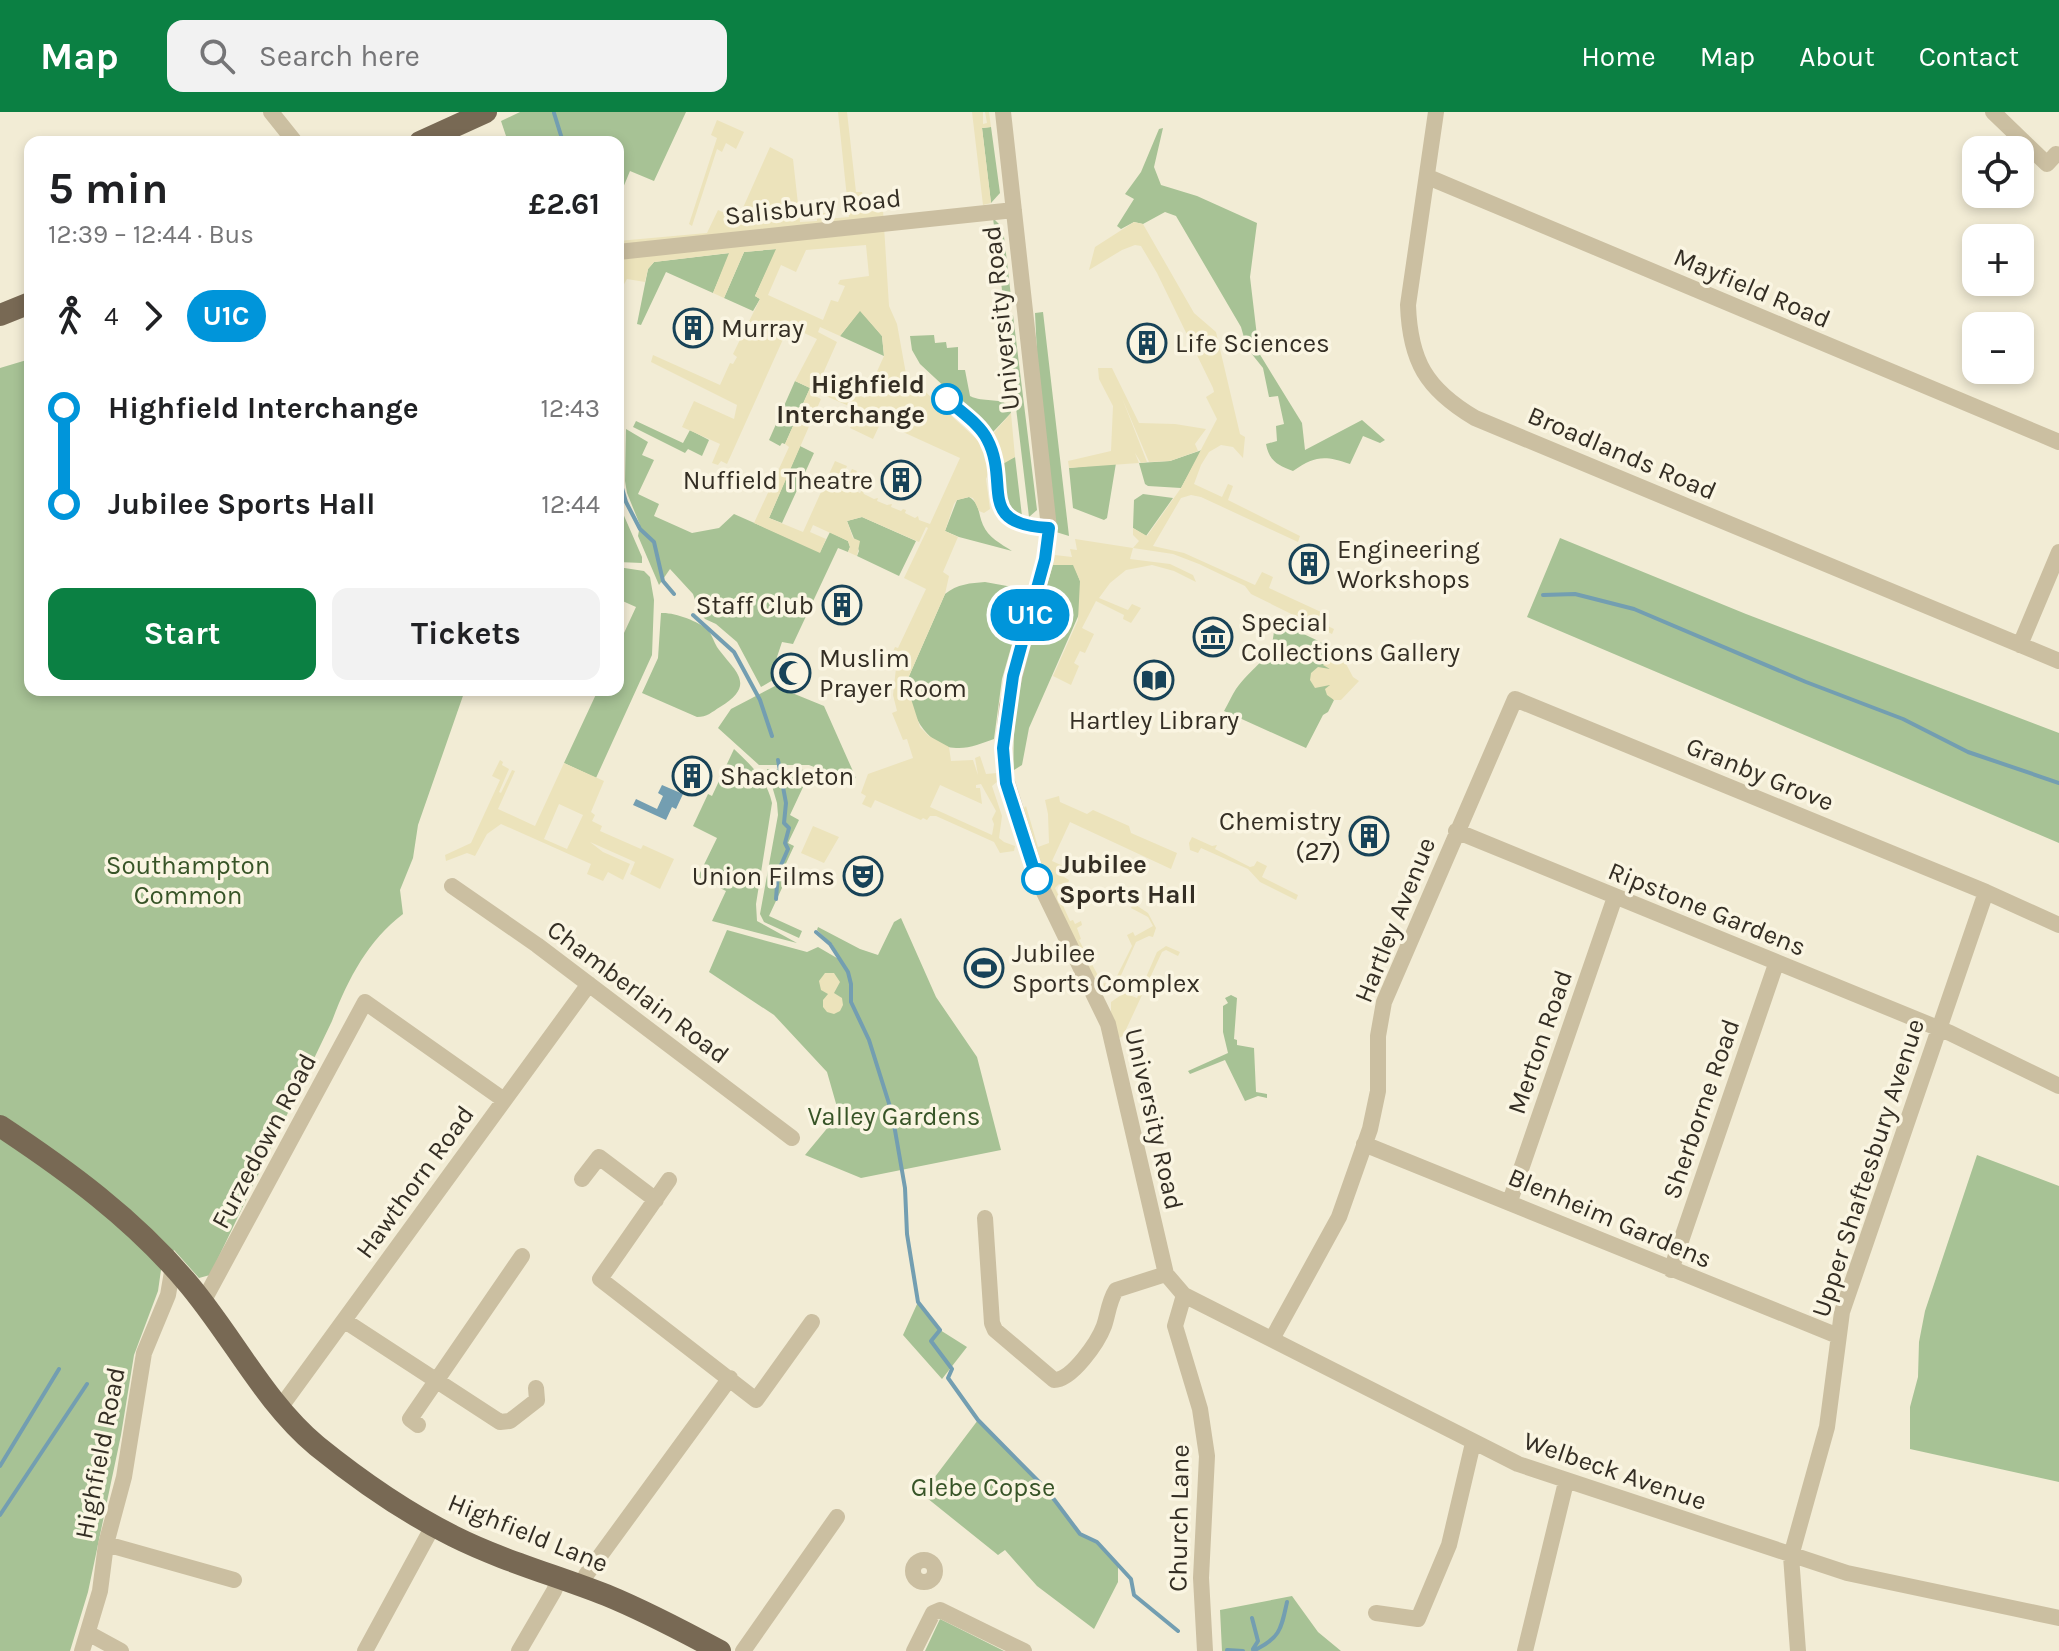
<!DOCTYPE html>
<meta charset="utf-8">
<style>
body{margin:0;font-family:Karla,sans-serif;background:#f2f2f2;color:#202124;height:100vh;display:flex;flex-direction:column;font-size:30px;white-space:nowrap}
*{box-sizing:border-box;margin:0}
p{font-size:26px;color:#757577}
.icon{flex:none;width:44px;height:44px;fill:none;stroke:currentColor;stroke-width:2;stroke-linecap:round;stroke-linejoin:round}
.map{position:relative;flex:1;overflow:hidden}
.side{position:absolute;left:24px;top:24px;width:600px;height:560px;display:flex;flex-direction:column;background:#fff;border-radius:16px;box-shadow:0 4px 12px #0003}
.side>*{flex:none}
.badge{padding:0 16px;border-radius:26px;font-size:28px;line-height:52px}
.tools{position:absolute;left:1962px;top:24px;display:grid;gap:16px}
.tools a{display:grid;place-items:center;width:72px;height:72px;border-radius:16px;background:#fff;box-shadow:0 4px 12px #0003;font-size:40px}
.map>.badge{position:absolute;translate:-50% -50%;box-shadow:0 0 0 4px #fff}
.legs{display:flex;align-items:center;gap:12px;height:88px;padding:0 24px;font-size:26px}
.legs p{margin-inline-start:auto}
.headline{display:flex;align-items:center;justify-content:space-between;height:136px;padding:0 24px}
h1{font-size:44px;font-weight:700;line-height:60px}
.button{display:flex;gap:16px;margin-top:auto;padding:16px 24px}
.button a{flex:1;height:92px;border-radius:16px;background:#0b8043;color:#fff;font-size:32px;font-weight:700;line-height:92px;text-align:center}
.button a+a{background:#f2f2f2;color:#202124}
ul{padding:0 24px;list-style:none}
li{display:flex;align-items:center;gap:28px;height:96px;font-size:30px}
li i{display:grid;place-items:center;width:12px;height:100%;margin:0 10px;background:currentColor}
li i::after{content:'';width:20px;height:20px;margin:-10px;border:6px solid;border-radius:50%;background:#fff}
li p{margin-inline-start:auto}
li:first-child i{background:linear-gradient(#0000 50%,currentColor 0)}
li:last-child i{background:linear-gradient(currentColor 50%,#0000 0)}
header{display:flex;align-items:center;gap:48px;box-sizing:border-box;height:112px;padding:0 40px;background:#0b8043;color:#fff}
header strong{font-size:38px}
nav{display:flex;gap:44px;margin-inline-start:auto;font-size:28px}
.search{width:560px;height:72px;background:#f2f2f2;display:flex;align-items:center;gap:20px;box-sizing:border-box;padding:0 28px;border-radius:16px;color:#757577;font-size:30px}
.map>svg:first-child{display:block}
</style>
<header>
<strong>Map</strong>
<div class="search"><svg class="icon" aria-label="search" viewBox="0 0 24 24"><circle cx="10" cy="10" r="6"/><path d="M15 15l6 6"/></svg>Search here</div>
<nav><a>Home</a><a>Map</a><a>About</a><a>Contact</a></nav>
</header>
<div class="map">
<svg width="2059" height="1539" viewBox="0 0 2059 1539">
<rect width="100%" height="100%" fill="#f2ecd5"/>
<!-- green -->
<path fill="#a7c295" d="M520,0H686L654,69L630,59L618,88V30H508L501,9Z
M991,15L1000,81L991,91L982,16Z
M1163,16L1154,55L1161,73L1197,84L1257,111L1250,165L1259,241L1302,311L1305,338L1362,308L1385,328L1380,331L1363,324L1350,352C1324,343 1315,344 1293,359C1278,353 1269,349 1266,332L1277,329L1276,314L1284,312L1278,284L1269,285L1263,256L1247,236L1241,215L1176,104L1165,100L1143,112L1134,110L1121,117L1117,114L1134,87L1125,82L1141,60L1159,17Z
M993,106L1003,116L1012,193L1004,194Z
M777,137L755,184L760,187L753,199L724,186L744,140Z
M730,141L713,181L666,160L641,213L637,212L648,157L654,150Z
M860,198L882,224L884,244L840,224Z
M1043,200L1069,424L1056,420L1038,261L1035,201Z
M1005,203H1013L1037,398L1029,405Z
M934,223L935,231L946,230L947,236L958,235V258H965L970,284C984,291 998,285 1010,294L1011,301L993,320L920,252L912,238L910,224Z
M30,247V578H465L418,713L413,746L400,778L403,802C368,828 347,869 332,909L210,1163L199,1166L174,1138L161,1158L158,1179L134,1243L121,1323L88,1480L70,1539H0V256Z
M795,269L810,276L785,332L782,331L780,334L769,328Z
M636,309L683,331L690,318L709,328L702,344L688,337L685,341L633,315Z
M626,317L648,330L642,343L654,348L638,382L659,392L654,404L692,421L719,416L734,402L820,440L830,420L848,429L850,435L848,440L838,436L793,532L782,530L773,557V568L761,575L737,530L716,512L705,507L699,500L693,482L670,457L659,473L638,424L640,413L627,381L625,369Z
M800,334L814,341L782,411L769,406Z
M1202,338L1181,376L1148,374L1145,372L1139,351L1170,349Z
M1015,345L1022,404C1002,395 1003,371 1001,351Z
M1116,351L1107,406L1104,408L1073,396L1069,356Z
M1143,382L1173,386L1146,424L1133,416L1134,388Z
M969,385C980,391 978,402 983,413C988,425 1001,432 1012,439L959,425L945,419L957,388Z
M618,390L642,445V451L618,450Z
M862,405L916,429L899,464L857,444L859,439L847,409Z
M1560,426L1746,502L2059,621V731L1527,505Z
M1053,453H1074L1080,469V500L1029,616L1022,653L1014,658C1010,585 1032,523 1053,453Z
M618,455L644,459L650,465L654,488L652,543L596,666L564,651L598,578H618V534L636,495L618,487Z
M985,470L1024,477L1025,487L1002,567L994,627C982,631 969,637 956,636C927,636 907,596 906,571L945,482C957,472 971,471 985,470Z
M661,501C674,500 698,509 708,518C712,523 714,530 717,535C734,559 758,572 720,595C712,600 707,605 697,605L642,581L658,546Z
M1274,508L1329,534L1328,546L1324,550L1330,557L1331,574L1326,577L1334,588L1328,600L1323,603L1306,636L1224,599C1228,592 1232,583 1236,577C1256,549 1276,548 1274,508Z
M775,574L824,594L856,666L848,668L809,653H759L718,616L731,597Z
M734,637C751,653 767,668 772,691L756,792L757,809L797,831L712,809L726,779L698,765L717,726L693,714L708,682L712,684Z
M767,657L811,658L790,703L799,708L788,731L794,734L782,760L788,763L769,804L802,819L799,826L764,810L760,802L778,703L777,691Z
M901,806L936,885L977,945L1001,1038L861,1066L805,1043L839,1002L827,960L774,903L709,860L727,818L807,840L818,835L842,849L832,832L817,818L818,815L860,837L878,843L894,810Z
M1231,883L1237,886L1234,927L1237,928V933L1254,936L1256,980L1267,982V986L1258,984L1245,989L1225,948L1190,962L1188,959L1228,941L1223,920V894L1228,891L1225,886Z
M1977,1043L2059,1074V1370L1910,1337V1295L1918,1265L1919,1230L1925,1199Z
M918,1190L940,1218L967,1235L942,1267L903,1223Z
M978,1308L1047,1378L1080,1422L1097,1430L1118,1453V1470L1094,1517L1037,1474L1005,1438L998,1443L922,1382Z
M1292,1484L1318,1520L1341,1539H1222L1220,1498Z
M940,1507L1004,1539H925Z"/>
<!-- plaza -->
<path fill="#ece3bb" fill-rule="evenodd" d="M838,0H847L856,80H862L865,100L883,98L889,194L897,212L906,262L983,333L1011,301L1015,345L989,360L986,367L990,397L984,401L979,399L973,386L969,385L957,388L954,392L945,419L958,425L943,460L949,464L945,482L906,571L920,615L929,624L949,635L951,649L973,648L978,663L975,646L980,644L986,662L997,661L998,669L992,674L1002,704L999,726L1004,730L1015,734L1014,739L1000,741L994,730L936,704H930L927,708L923,706L921,708L875,688L871,696L862,692L866,684L861,681L868,662L913,646L907,627L903,628L892,601L897,599L893,583L896,556L890,546L895,535L898,536L926,477L904,466L928,416L926,415L919,430L862,405L847,409L853,426L860,429L857,444L848,440L850,435L848,429L813,413L810,420L826,427L820,441L754,411L789,335L785,332L810,276L795,269L817,227L789,214L727,352L721,349L718,353L712,351L720,332L682,315L694,289L734,307L737,293L651,250L653,243L720,273L730,251L733,252L737,245L733,242L760,187L755,184L776,137L744,140L724,186L713,181L729,141L654,150L648,157L645,170L627,167L622,176L618,154V129L707,121L718,98L738,107L770,35L793,47L800,110L817,109V102L825,101L826,107L849,105ZM866,133L869,164L840,168L838,172L845,174L838,190L831,188L823,208L768,183L781,153L796,160L806,138ZM860,199L882,224L884,244L865,286L821,266L837,230L818,220L820,215L840,224ZM817,280L858,298L850,316L873,327L881,310L960,346L930,412L919,408L918,404L915,406L905,401L906,398L903,397L901,399L891,395L892,392L887,393L877,389L878,386L874,387L864,382L862,378L860,381L850,376L857,359L852,357L850,361L845,359L847,354L835,349L803,420L769,406L821,287L815,284ZM981,672L996,699L992,707L994,712L992,723L930,695L940,673L982,692L980,676H976V673Z
M972,0H983V12L987,11L985,0H989L991,15L982,16L991,91L983,93Z
M717,8L744,20L736,37L726,31L722,40L717,37L692,114L689,112L717,26L711,23Z
M1134,110L1143,112L1194,201L1216,220L1240,322L1245,325L1243,346L1233,335L1221,333L1209,340L1201,353L1194,372L1222,385L1228,372L1233,374L1228,388L1300,424L1298,430L1201,385L1191,383L1181,386L1153,434L1184,441L1255,473L1262,460L1273,465L1269,476L1321,500L1317,509L1334,517L1332,522L1251,482L1245,474L1199,452L1173,442L1133,436L1130,447L1170,452L1193,463L1196,470L1174,459L1152,453L1126,458L1110,471L1099,486L1128,498L1132,492L1141,496L1131,511L1123,507L1124,503L1096,489L1082,516L1094,522L1085,541L1080,539L1074,551L1079,554L1071,573L1053,564L1078,508L1080,469L1073,453H1053L1055,443L1072,445L1070,437L1077,438L1075,427L1133,436L1139,429L1133,423V416L1147,424L1181,376L1217,307L1206,285L1214,280L1213,276L1157,161L1141,134L1135,133L1122,138L1089,158L1095,135Z
M1098,256H1112L1139,311L1175,312L1206,317L1195,332L1198,339L1170,349L1149,350L1122,286L1147,350L1141,351L1135,341L1139,351L1069,356L1068,349L1111,339L1113,294L1099,267Z
M1334,545L1345,550L1353,565L1359,569L1341,588H1334L1327,583L1325,577L1330,573L1315,576L1310,568L1311,561L1318,555L1330,557L1323,553Z
M500,648L503,650L502,653L509,657L499,680L501,681L512,658L515,659L498,697L535,714L564,651L604,669L591,700L595,703L592,709L602,714L600,719L641,737L643,733L674,747L660,777L630,762L635,750L590,730L603,740L630,752L623,768L608,760L603,769L587,762L591,752L501,712L487,722L475,744L467,741L446,749L445,743L471,731L500,668L492,664ZM559,692L583,703L567,737L544,727Z
M1059,684L1060,690L1087,702L1093,698L1129,714L1131,721L1177,741L1171,757L1070,710L1052,749L1074,759L1072,762L1067,760L1064,765L1069,768L1067,775L1059,772L1055,776L1070,809L1073,808L1075,812L1081,809L1082,813L1077,816L1081,827L1079,828L1102,871L1110,872L1115,868L1132,834L1127,823L1133,820L1135,824L1153,814L1148,805L1131,796L1133,791L1148,801L1156,816L1153,825L1149,824L1136,830L1118,870L1109,877L1100,874L1090,860L1038,749L1022,698L1026,694L1038,735L1049,731L1048,702L1045,688Z
M813,714L839,725L824,751L801,741Z
M1192,725L1212,734L1217,733L1215,737L1250,755L1254,754L1257,749L1267,754L1262,765L1298,783L1296,788L1260,770L1248,757L1201,736L1198,741L1190,738L1189,731Z
M1166,834L1180,840L1178,844L1166,838L1162,840L1123,924L1119,926L1111,901V890L1124,881L1137,886L1157,840Z
M825,861H834L840,870L834,881L842,886L843,893L840,899L834,902L827,900L823,895V888L828,882L821,878L819,869Z"/>
<!-- water -->
<path fill="#739eb1" d="M662,673L683,682L676,697L672,695L666,708L633,693L636,687L657,697L663,684L658,681Z"/>
<g fill="none" stroke-linecap="round" stroke-linejoin="round">
<!-- stream -->
<path stroke="#739eb1" stroke-width="4" d="M554,1L563,30
M622,319V376L626,390L640,417L654,430L663,469L674,482
M1543,483L1575,482L1634,497L1806,570L1903,607L1968,640L2059,671
M693,503L734,540L760,588L772,624
M776,787L778,760L788,737L785,731L789,716L784,711L786,691L778,648
M816,820L830,832L848,860L851,872V890L869,928L892,1001L905,1076L907,1122L918,1190L940,1218L931,1229L952,1257L948,1266L978,1308L1047,1378L1080,1422L1097,1430L1131,1467L1134,1483L1178,1519
M0,1354L59,1257
M0,1403L87,1272
M1252,1506L1258,1529L1253,1537
M1227,1538L1243,1539
M1253,1539C1280,1526 1281,1518 1287,1490"/>
<!-- minor -->
<path stroke="#cbbfa1" stroke-width="16" d="M271,0L295,30
M1003,0L1049,416L1045,447L1007,594L1003,636L1005,664L1039,770L1108,912L1166,1162L1184,1183L1518,1352L1847,1461L2059,1506
M1436,0L1408,193C1410,249 1426,277 1475,306L2059,549
M1993,0L2047,52L2056,42
M1428,65L2059,330
M618,140L1014,98
M2020,533L2059,440
M1456,719L1950,921L2059,974
M452,774L537,833L792,1026
M1364,1032L1838,1224
M582,1067L599,1045L656,1088
M669,1068L600,1167L756,1288L812,1210
M1510,1089L1615,785
M985,1106L992,1211L995,1218L1054,1268C1072,1268 1098,1230 1104,1214C1108,1202 1109,1189 1116,1178L1166,1162
M1671,1158L1776,852
M1184,1183L1175,1214L1200,1297L1207,1344L1201,1466L1205,1539
M203,1190L365,890L504,988
M345,1209L500,1310L510,1309L537,1288L536,1276
M1272,1227L1339,1105L1370,1017L1378,979V924L1384,890L1515,587L1986,780L2059,813
M280,1296L589,872
M418,1313L410,1307L522,1144
M106,1432L234,1468
M913 1459a11 11 0 1 1 22 0a11 11 0 1 1-22 0Z
M581,1475L586,1463L730,1266
M1376,1501L1418,1507L1449,1433L1473,1331
M88,1521L121,1539
M82,1539L100,1479L106,1432L124,1365L144,1241L168,1183L173,1154
M365,1539L433,1414
M519,1539L554,1479L559,1467
M743,1539L837,1405
M914,1539L933,1501L940,1498L1024,1539
M1525,1539L1566,1370
M1798,1539L1791,1444L1827,1315L1842,1200L1986,780"/>
<!-- primary -->
<path stroke="#786954" stroke-width="22" d="M420,30L486,0
M0,203L30,191
M0,1014C68,1059 132,1106 185,1168C231,1221 263,1289 317,1334C359,1368 405,1400 453,1424C503,1449 555,1463 606,1483C645,1499 683,1519 720,1539"/>
</g>
<g fill="none" stroke-linecap="round" stroke-linejoin="round">
<!-- line-1 casing -->
<g stroke="#fff" stroke-width="18">
<path id="line-1" d="M947,287C959,299 979,311 987,327C1011,372 974,412 1049,416L1045,447L1013,564L1003,636L1006,671L1037,767"/>
</g>
<!-- line-1 -->
<use href="#line-1" stroke="#0095da" stroke-width="12"/>
</g>
<!-- icons -->
<defs>
<g id="building-ring" transform="scale(2)"><circle r="9.5" fill="#faf5e2" stroke="#184358" stroke-width="1.5"/><path d="M-4-6H4V6H1V3H-1V6H-4ZM-2.5-4.3h1.7v1.8h-1.7ZM.8-4.3h1.7v1.8H.8ZM-2.5-1h1.7V.8h-1.7ZM.8-1h1.7V.8H.8Z" fill="#184358"/></g>
<g id="museum-ring" transform="scale(2)"><circle r="9.5" fill="#faf5e2" stroke="#184358" stroke-width="1.5"/><path d="M0-6L6-3V-2H-6V-3ZM-5-1h2V3h-2ZM-1-1h2V3h-2ZM3-1h2V3H3ZM-6 4H6V6H-6Z" fill="#184358"/></g>
<g id="mosque-ring" transform="scale(2)"><circle r="9.5" fill="#faf5e2" stroke="#184358" stroke-width="1.5"/><path d="M3.5-4.9A6 6 0 1 0 3.5 4.9A5 5 0 1 1 3.5-4.9Z" fill="#184358"/></g>
<g id="library-ring" transform="scale(2)"><circle r="9.5" fill="#faf5e2" stroke="#184358" stroke-width="1.5"/><path d="M-6-4Q-3-5.5-.7-3.5V5Q-3 3-6 4ZM6-4Q3-5.5 .7-3.5V5Q3 3 6 4Z" fill="#184358"/></g>
<g id="theatre-ring" transform="scale(2)"><circle r="9.5" fill="#faf5e2" stroke="#184358" stroke-width="1.5"/><path d="M-5-5.5Q0-4 5-5.5V0Q5 5 0 6Q-5 5-5 0ZM-3.3-2.5H-1v1.5H-3.3ZM1-2.5H3.3v1.5H1ZM-2.8 1Q0 5.5 2.8 1Z" fill="#184358"/></g>
<g id="stadium-ring" transform="scale(2)"><circle r="9.5" fill="#faf5e2" stroke="#184358" stroke-width="1.5"/><path d="M0-5a6.5 5 0 1 0 0 10a6.5 5 0 1 0 0-10ZM-3.5-1.8h7v3.6h-7Z" fill="#184358"/></g>
</defs>
<g fill-rule="evenodd">
<use href="#building-ring" x="693" y="216"/>
<use href="#building-ring" x="1147" y="231"/>
<use href="#building-ring" x="901" y="368"/>
<use href="#building-ring" x="1309" y="452"/>
<use href="#building-ring" x="842" y="493"/>
<use href="#museum-ring" x="1213" y="525"/>
<use href="#mosque-ring" x="791" y="561"/>
<use href="#library-ring" x="1154" y="568"/>
<use href="#building-ring" x="692" y="664"/>
<use href="#building-ring" x="1369" y="724"/>
<use href="#theatre-ring" x="863" y="764"/>
<use href="#stadium-ring" x="984" y="856"/>
</g>
<!-- markers -->
<g fill="#fff" stroke="#0095da" stroke-width="4">
<circle cx="947" cy="287" r="14"/>
<circle cx="1037" cy="767" r="14"/>
</g>
<g text-anchor="middle" dominant-baseline="central" stroke-width="7" stroke-linejoin="round" paint-order="stroke">
<!-- street labels -->
<g font-size="26" fill="#342e24" stroke="#faf5e2">
<text transform="translate(813 95) rotate(-6)">Salisbury Road</text>
<text transform="translate(1752 176) rotate(23)">Mayfield Road</text>
<text transform="translate(1001 206) rotate(-96)">University Road</text>
<text transform="translate(1622 341) rotate(23)">Broadlands Road</text>
<text transform="translate(1760 662) rotate(22)">Granby Grove</text>
<text transform="translate(1707 797) rotate(22)">Ripstone Gardens</text>
<text transform="translate(1395 808) rotate(-68)">Hartley Avenue</text>
<text transform="translate(638 880) rotate(37)">Chamberlain Road</text>
<text transform="translate(1540 930) rotate(-71)">Merton Road</text>
<text transform="translate(1701 997) rotate(-71)">Sherborne Road</text>
<text transform="translate(1154 1007) rotate(77)">University Road</text>
<text transform="translate(264 1029) rotate(-62)">Furzedown Road</text>
<text transform="translate(1868 1056) rotate(-72)">Upper Shaftesbury Avenue</text>
<text transform="translate(415 1070) rotate(-54)">Hawthorn Road</text>
<text transform="translate(1610 1106) rotate(23)">Blenheim Gardens</text>
<text transform="translate(100 1341) rotate(-79)">Highfield Road</text>
<text transform="translate(1615 1359) rotate(19)">Welbeck Avenue</text>
<text transform="translate(1179 1406) rotate(-89)">Church Lane</text>
<text transform="translate(528 1421) rotate(22)">Highfield Lane</text>
</g>
<!-- poi labels -->
<g font-size="26" fill="#342e24" stroke="#faf5e2" text-anchor="start">
<text x="721" y="216">Murray</text>
<text x="1175" y="231">Life Sciences</text>
<text x="873" y="368" text-anchor="end">Nuffield Theatre</text>
<text x="1337" y="437">Engineering<tspan x="1337" dy="30">Workshops</tspan></text>
<text x="814" y="493" text-anchor="end">Staff Club</text>
<text x="1241" y="510">Special<tspan x="1241" dy="30">Collections Gallery</tspan></text>
<text x="819" y="546">Muslim<tspan x="819" dy="30">Prayer Room</tspan></text>
<text x="1154" y="608" text-anchor="middle">Hartley Library</text>
<text x="720" y="664">Shackleton</text>
<text x="1341" y="709" text-anchor="end">Chemistry<tspan x="1341" dy="30">(27)</tspan></text>
<text x="835" y="764" text-anchor="end">Union Films</text>
<text x="1012" y="841">Jubilee<tspan x="1012" dy="30">Sports Complex</tspan></text>
</g>
<!-- stop labels -->
<g font-size="26" font-weight="bold" fill="#342e24" stroke="#faf5e2" text-anchor="end">
<text x="925" y="272">Highfield<tspan x="925" dy="30">Interchange</tspan></text>
<text x="1059" y="752" text-anchor="start">Jubilee<tspan x="1059" dy="30">Sports Hall</tspan></text>
</g>
<!-- park labels -->
<g font-size="26" fill="#375427" stroke="#faf5e2">
<text x="188" y="753">Southampton<tspan x="188" dy="30">Common</tspan></text>
<text x="894" y="1004">Valley Gardens</text>
<text x="983" y="1375">Glebe Copse</text>
</g>
</g>
</svg>
<div class="tools">
<a><svg class="icon" aria-label="locate" viewBox="0 0 24 24"><circle cx="12" cy="12" r="6"/><path d="M12 2v4M12 18v4M2 12h4M18 12h4"/></svg></a>
<a>+</a>
<a>−</a>
</div>
<b class="badge" style="left:1030px;top:503px;background:#0095da;color:#fff">U1C</b>
<section class="side">
<div class="headline"><div><h1>5 min</h1><p>12:39 – 12:44 · Bus</p></div><b>£2.61</b></div>
<div class="legs"><svg class="icon" aria-label="walk" viewBox="0 0 24 24"><circle cx="13" cy="4" r="2"/><path d="M13 8l-2 6 4 7M11 14l-3 7M7 12l3-4h3l4 4"/></svg>4<svg class="icon" aria-label="forward" viewBox="0 0 24 24"><path d="M9 5l7 7-7 7"/></svg><b class="badge" style="background:#0095da;color:#fff">U1C</b></div>
<ul>
<li><i style="color:#0095da"></i><b>Highfield Interchange</b><p>12:43</p></li>
<li><i style="color:#0095da"></i><b>Jubilee Sports Hall</b><p>12:44</p></li>
</ul>
<div class="button"><a>Start</a><a>Tickets</a></div>
</section>
</div>
